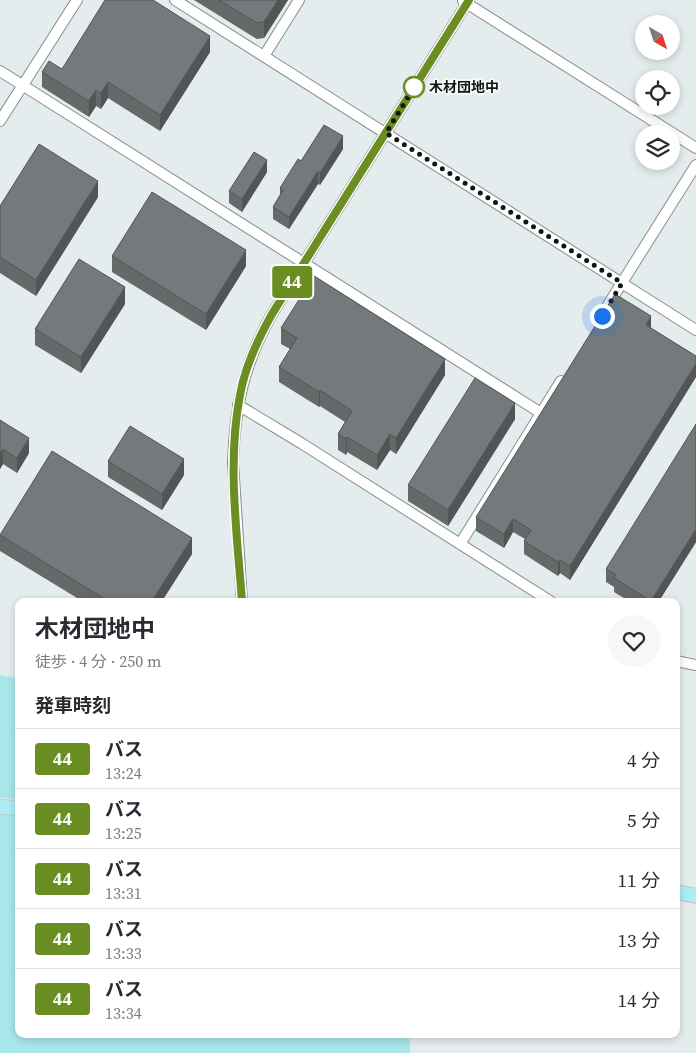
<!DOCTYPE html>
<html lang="ja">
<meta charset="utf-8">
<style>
body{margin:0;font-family:"Source Serif 4","Noto Sans JP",serif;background:#f7f7f7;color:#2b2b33;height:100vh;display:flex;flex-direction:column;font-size:19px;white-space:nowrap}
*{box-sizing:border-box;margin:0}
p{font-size:16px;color:#7c7c81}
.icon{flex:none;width:28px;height:28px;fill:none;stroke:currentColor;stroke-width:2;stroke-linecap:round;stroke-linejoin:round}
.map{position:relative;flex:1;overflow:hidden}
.side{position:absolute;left:15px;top:598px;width:665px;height:440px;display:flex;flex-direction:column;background:#fff;border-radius:10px;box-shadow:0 2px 8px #0003}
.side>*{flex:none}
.badge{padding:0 10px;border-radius:4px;font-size:18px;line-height:32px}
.needle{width:32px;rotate:141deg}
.tools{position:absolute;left:635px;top:15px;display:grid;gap:10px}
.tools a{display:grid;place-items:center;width:45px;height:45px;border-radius:50%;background:#fff;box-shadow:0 2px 8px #0003;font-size:25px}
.you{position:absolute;width:25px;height:25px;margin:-12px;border:4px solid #fff;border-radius:50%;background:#1a73e8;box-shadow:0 0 0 8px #1a73e833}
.map>.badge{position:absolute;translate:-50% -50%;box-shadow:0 0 0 2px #fff}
h2{padding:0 20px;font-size:19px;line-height:45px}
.round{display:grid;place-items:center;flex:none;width:52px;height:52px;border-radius:26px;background:#f7f7f7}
.overview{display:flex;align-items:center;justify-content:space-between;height:85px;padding:0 20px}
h1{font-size:24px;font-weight:700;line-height:38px}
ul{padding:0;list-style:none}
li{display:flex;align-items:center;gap:15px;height:60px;padding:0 20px;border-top:1px solid #e1e1e2}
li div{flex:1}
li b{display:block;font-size:19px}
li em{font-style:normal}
li .badge{min-width:55px;font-weight:700;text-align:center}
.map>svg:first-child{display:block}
</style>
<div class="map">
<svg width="696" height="1053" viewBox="0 0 696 1053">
<rect width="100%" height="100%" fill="#e5eced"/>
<!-- green -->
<path fill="#a8e7eb" d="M0,675L15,678L19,680V799L0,798Z
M0,812H19V1034H408L410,1043V1053H0Z"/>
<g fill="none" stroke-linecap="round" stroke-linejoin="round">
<!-- minor casing -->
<g stroke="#868d8d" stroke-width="12">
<path id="minor" d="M175,0L696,330
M463,1L696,148
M264,56L299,0
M0,71L541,413
M0,121L77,0
M608,305L696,165
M238,405L301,443L550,601
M460,544L561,381
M242,601L233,462C235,405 244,364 272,314L469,0
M676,661L696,665"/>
</g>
<!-- major casing -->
<g stroke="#c6c7c7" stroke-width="16">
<path id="major" d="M0,807L19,808
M676,892L696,896"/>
</g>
<!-- minor -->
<use href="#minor" stroke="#fff" stroke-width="10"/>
<!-- major -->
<use href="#major" stroke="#aaeff4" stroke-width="14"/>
</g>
<!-- wall -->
<path fill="#64696a" d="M194,0H288L264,38L257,39Z
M210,52L160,131L108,98L101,109L96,106L89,117L42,87V72L62,69Z
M343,149L320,185L318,184L289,229L273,219V207L280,196V188L301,161Z
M267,172L242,212L229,203V191Z
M98,197L36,296L0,273V206Z
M112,256L246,266L206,330L112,272Z
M125,304L81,373L35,345V329Z
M281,328L445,375L396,454L390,450L377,470L347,452L346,455L338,450V434L345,422L320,406L319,407L279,382V367L290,349L281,344Z
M651,328L696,356V377L570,580L560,573L558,576L524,554V541L525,539L513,532L504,548L476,531V517Z
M515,419L448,526L408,501V485Z
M0,420L29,453L17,473L3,464L0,469Z
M108,461L184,475L162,510L108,477Z
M0,535L192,554L162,601H82L0,551Z
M696,542L659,601H629L614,592V587L606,582V569Z"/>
<!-- shaded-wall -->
<path fill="#515556" d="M278,0H288L264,38V22Z
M210,36V52L160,131V115Z
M108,82V98L101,109V93Z
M96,90V106L89,117V101Z
M343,136V149L320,185V173Z
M267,160V172L242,212V199Z
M318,171V184L289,229V217Z
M98,181V197L36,296V280Z
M246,250V266L206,330V314Z
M125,287V304L81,373V357Z
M651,316V330L646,325Z
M445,359V375L396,454V438Z
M696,364V377L570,580V566Z
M320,390V406L319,407V392Z
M515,403V419L448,526V510Z
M390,434V450L377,470V455Z
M347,437V452L346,455V439Z
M29,438V453L17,473V458Z
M3,449V464L0,469V454Z
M184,459V475L162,510V494Z
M513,519V532L504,548V534Z
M696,529V542L659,601H651Z
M192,538V554L162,601H152Z
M560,560V573L558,576V562Z"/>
<!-- building -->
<path fill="#747a7b" stroke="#515556" d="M105,0H153L210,36L160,115L108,82L101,93L96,90L89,101L42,72L49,61L62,69Z
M219,0H278L264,22L257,23Z
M324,125L343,136L320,173L318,171L289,217L273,207L283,190L280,188L298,159L301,161Z
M39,144L98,181L36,280L0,257V206Z
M254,152L267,160L242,199L229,191Z
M152,192L246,250L206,314L112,256Z
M79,259L125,287L81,357L35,329Z
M314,276L445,359L396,438L390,434L377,455L347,437L346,439L338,434L352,411L320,390L319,392L279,367L297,338L281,328Z
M615,294L651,316L646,325L696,356V364L570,566L560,560L558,562L524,541L531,530L513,519L504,534L476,517Z
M475,378L515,403L448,510L408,485Z
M0,420L29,438L17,458L3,449L0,454Z
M696,424V529L651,601L614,578L616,575L606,569Z
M130,426L184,459L162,494L108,461Z
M52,451L192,538L152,601H108L0,535Z"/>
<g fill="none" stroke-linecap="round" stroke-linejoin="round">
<!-- line casing -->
<g stroke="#fff" stroke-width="11">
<path id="line" d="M242,601C237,534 227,462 240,395C245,366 258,339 272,314L469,0"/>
</g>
<!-- line -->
<use href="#line" stroke="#6b8e23" stroke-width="8"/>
<!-- walk -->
<path stroke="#121515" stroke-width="5" stroke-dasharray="0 9" d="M414,87L418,81L386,133L622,283L602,316"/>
</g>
<!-- markers -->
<circle fill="#fff" stroke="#6b8e23" stroke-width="2.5" cx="414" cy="87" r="10"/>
<g text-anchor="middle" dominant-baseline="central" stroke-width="4" stroke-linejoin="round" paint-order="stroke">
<!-- stop labels -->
<g font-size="14" font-weight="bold" fill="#121515" stroke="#f2fafa" text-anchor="start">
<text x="429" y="87">木材団地中</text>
</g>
</g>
</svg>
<div class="tools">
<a><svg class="needle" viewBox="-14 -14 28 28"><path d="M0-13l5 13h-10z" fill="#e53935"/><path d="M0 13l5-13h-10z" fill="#7c7c81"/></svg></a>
<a><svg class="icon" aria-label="locate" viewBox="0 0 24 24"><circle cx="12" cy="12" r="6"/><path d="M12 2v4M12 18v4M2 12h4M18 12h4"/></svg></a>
<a><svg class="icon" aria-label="layers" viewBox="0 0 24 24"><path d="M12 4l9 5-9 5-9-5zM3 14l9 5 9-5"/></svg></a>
</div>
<div class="you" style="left:602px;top:316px"></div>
<b class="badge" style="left:292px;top:282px;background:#6b8e23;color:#fff">44</b>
<section class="side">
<div class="overview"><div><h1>木材団地中</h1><p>徒歩 · 4 分 · 250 m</p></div><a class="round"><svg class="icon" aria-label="heart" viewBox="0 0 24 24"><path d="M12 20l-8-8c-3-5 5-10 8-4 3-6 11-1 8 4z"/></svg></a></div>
<h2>発車時刻</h2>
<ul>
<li><span class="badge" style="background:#6b8e23;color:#fff">44</span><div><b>バス</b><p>13:24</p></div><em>4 分</em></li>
<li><span class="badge" style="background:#6b8e23;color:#fff">44</span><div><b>バス</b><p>13:25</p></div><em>5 分</em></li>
<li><span class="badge" style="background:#6b8e23;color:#fff">44</span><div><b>バス</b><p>13:31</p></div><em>11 分</em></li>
<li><span class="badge" style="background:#6b8e23;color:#fff">44</span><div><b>バス</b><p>13:33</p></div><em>13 分</em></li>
<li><span class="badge" style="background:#6b8e23;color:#fff">44</span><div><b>バス</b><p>13:34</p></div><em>14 分</em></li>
</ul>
</section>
</div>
